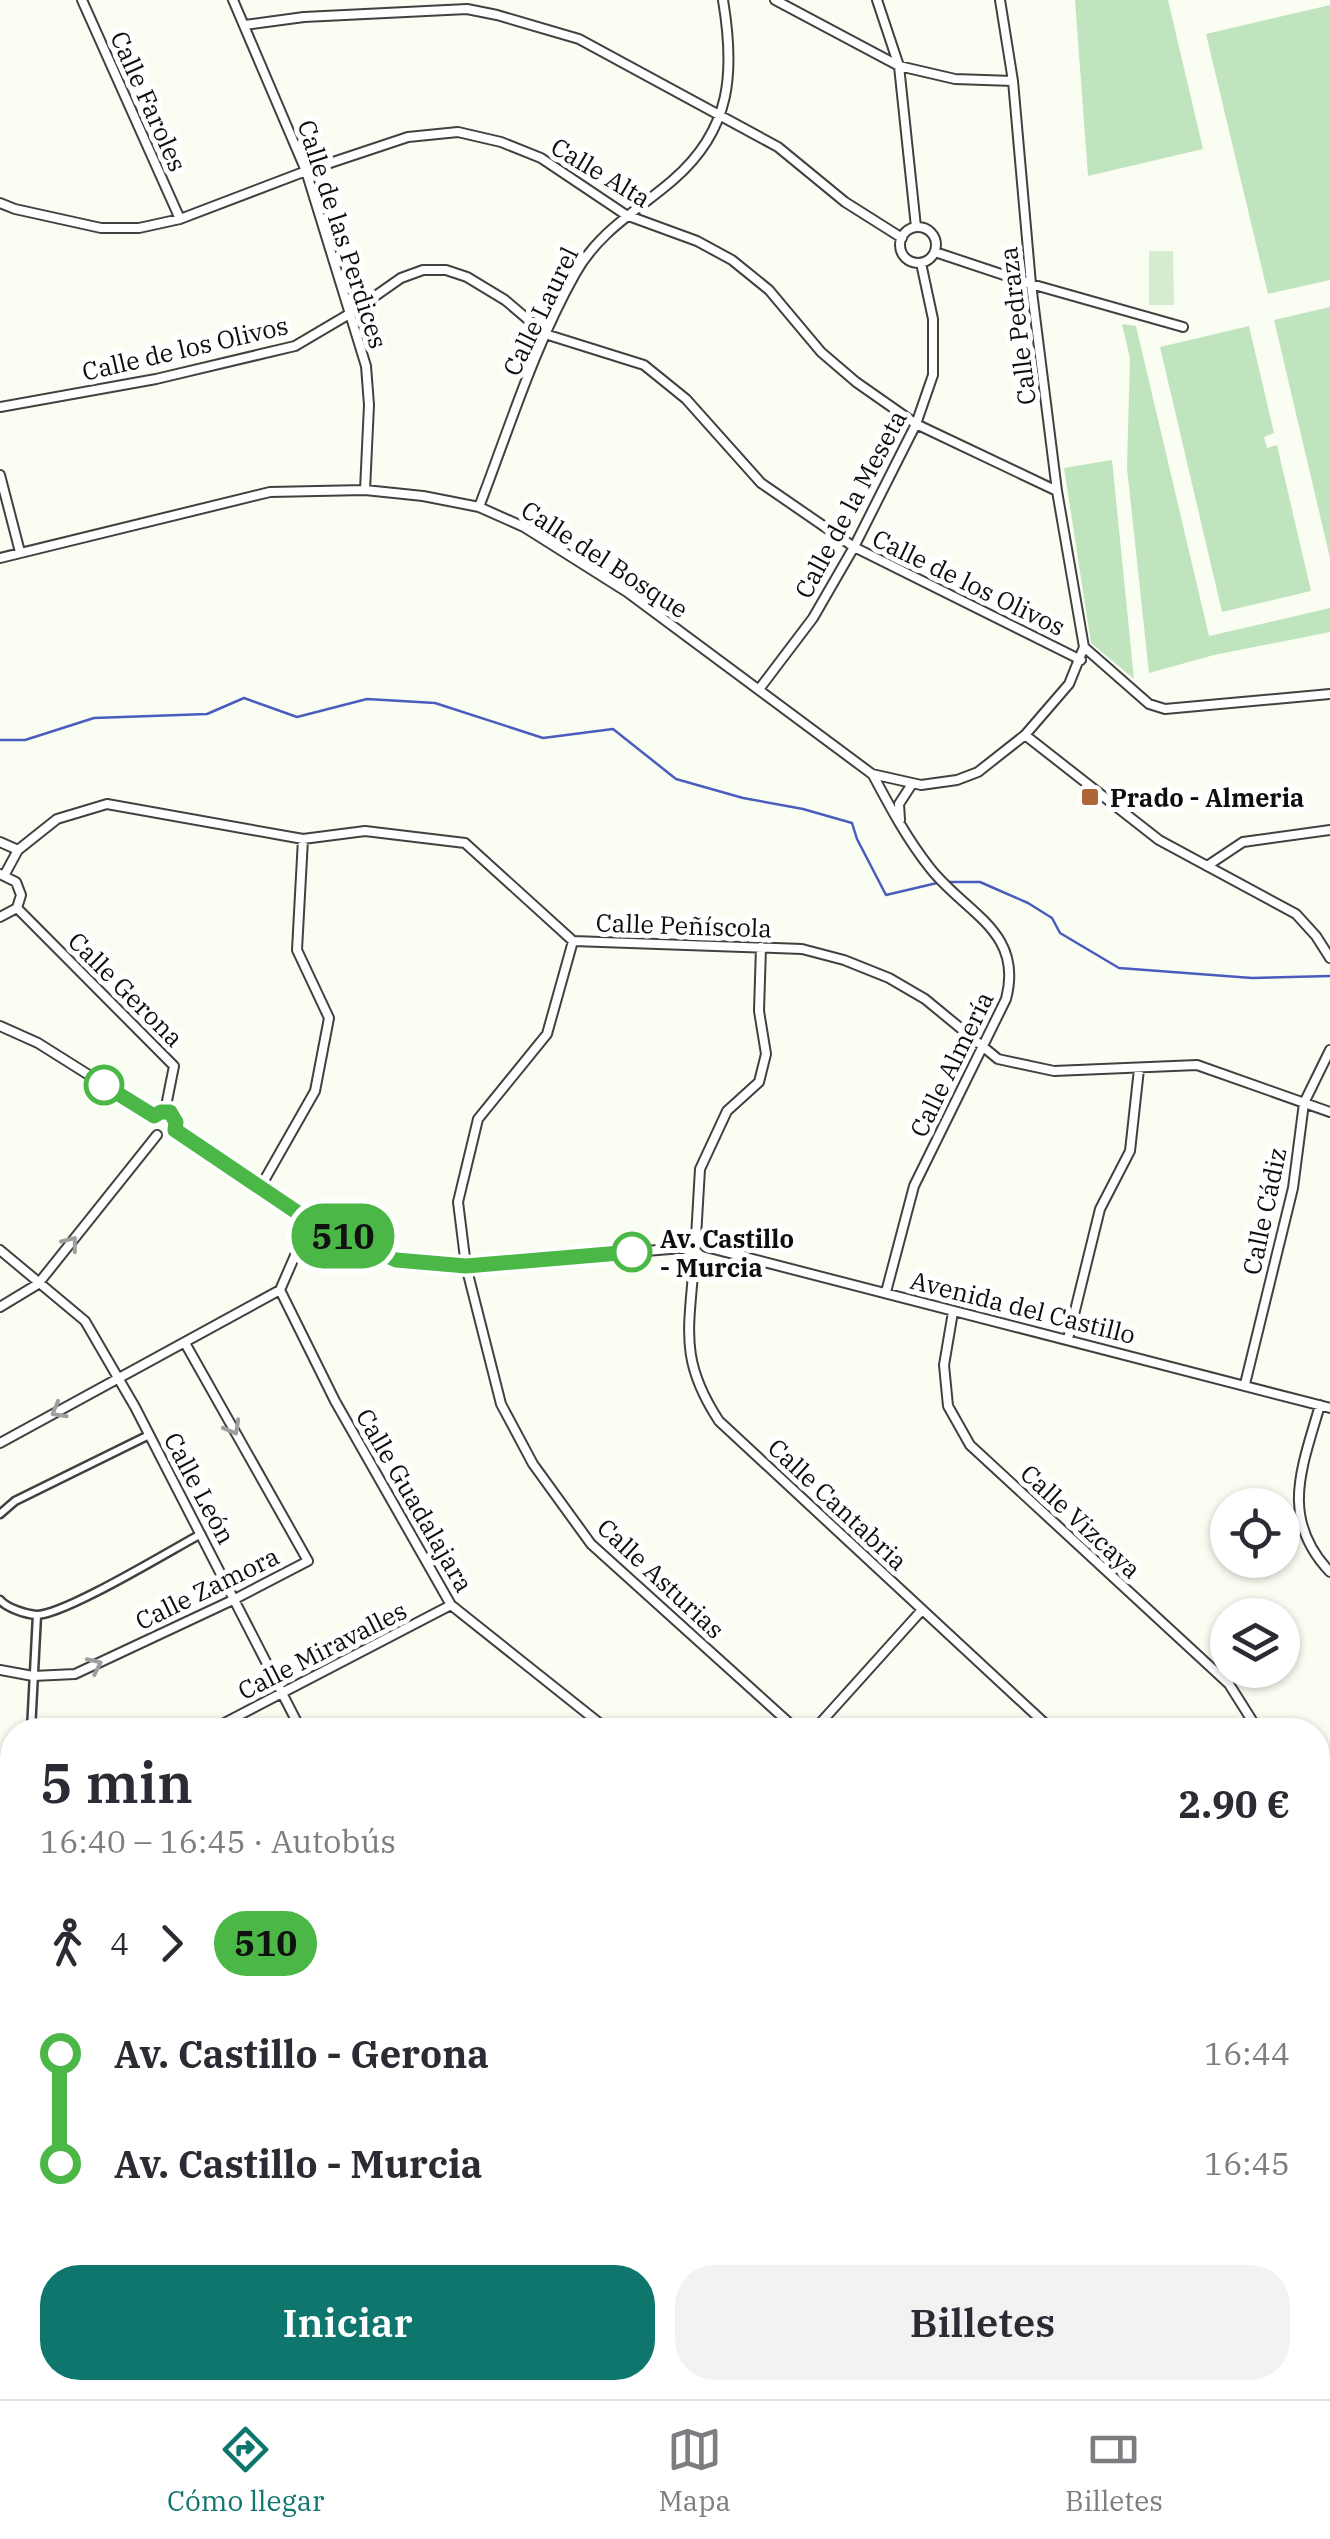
<!DOCTYPE html>
<html lang="es">
<meta charset="utf-8">
<style>
body{margin:0;font-family:"IBM Plex Serif",serif;background:#f2f2f3;color:#2b2b33;height:100vh;display:flex;flex-direction:column;font-size:38px;white-space:nowrap}
*{box-sizing:border-box;margin:0}
p{font-size:32px;color:#7c7c81}
.icon{flex:none;width:55px;height:55px;fill:none;stroke:currentColor;stroke-width:2;stroke-linecap:round;stroke-linejoin:round}
.map{position:relative;flex:1;overflow:hidden}
.sheet{position:absolute;left:0px;top:1718px;width:1330px;height:682px;display:flex;flex-direction:column;background:#fff;border-radius:40px 40px 0 0;box-shadow:0 2px 8px #0004}
.sheet>*{flex:none}
.badge{padding:0 20px;border-radius:32px;font-size:35px;line-height:65px}
.buttons{position:absolute;left:1210px;top:1488px;display:grid;gap:20px}
.buttons a{display:grid;place-items:center;width:90px;height:90px;border-radius:50%;background:#fff;box-shadow:0 2px 8px #0004;font-size:50px}
.map>.badge{position:absolute;translate:-50% -50%;box-shadow:0 0 0 5px #fff}
.legs{display:flex;align-items:center;gap:15px;height:110px;padding:0 40px;font-size:32px}
.legs p{margin-inline-start:auto}
.head{display:flex;align-items:center;justify-content:space-between;height:170px;padding:0 40px}
h1{font-size:55px;font-weight:600;line-height:75px}
.cta{display:flex;gap:20px;margin-top:auto;padding:20px 40px}
.cta a{flex:1;height:115px;border-radius:40px;background:#0f766e;color:#fff;font-size:40px;font-weight:600;line-height:115px;text-align:center}
.cta a+a{background:#f2f2f3;color:#2b2b33}
ul{padding:0 40px;list-style:none}
li{display:flex;align-items:center;gap:35px;height:110px;font-size:38px}
li i{display:grid;place-items:center;width:15px;height:100%;margin:0 12px;background:currentColor}
li i::after{content:'';width:25px;height:25px;margin:-12px;border:8px solid;border-radius:50%;background:#fff}
li p{margin-inline-start:auto}
li:first-child i{background:linear-gradient(#0000 50%,currentColor 0)}
li:last-child i{background:linear-gradient(currentColor 50%,#0000 0)}
.dock{display:flex;justify-content:space-around;align-items:center;height:140px;border-top:2px solid #e1e1e2;background:#fff;font-size:28px;color:#7c7c81}
.dock a{display:grid;justify-items:center;gap:5px}
.dock .current{color:#0f766e}
.map>svg:first-child{display:block}
</style>
<div class="map">
<svg width="1330" height="2399" viewBox="0 0 1330 2399">
<rect width="100%" height="100%" fill="#fafdf1"/>
<!-- green -->
<path fill="#c0e4be" d="M1075,0H1168L1203,149L1088,176Z
M1330,5V280L1268,294L1206,34Z
M1330,307V558L1274,320Z
M1122,324L1136,326L1209,636L1330,608V632L1214,655L1149,673L1127,468L1130,358Z
M1249,326L1274,433L1264,437L1267,448L1277,445L1311,591L1222,612L1160,347Z
M1112,460L1134,679L1091,643L1064,468Z"/>
<!-- forest -->
<path fill="#9fd39f" d="M427,2388H500L541,2399H423Z"/>
<!-- pitch -->
<path fill="#d5ecce" d="M1149,251H1173L1174,305H1149Z"/>
<g fill="none" stroke-linecap="round" stroke-linejoin="round">
<!-- stream -->
<path stroke="#4a5cbe" stroke-width="2.5" d="M0,740H25L94,718L207,714L244,698L297,717L367,699L435,703L543,738L613,729L676,779L743,798L803,809L852,823L857,839L886,895L937,883
M945,882H980L1028,903L1052,918L1060,933L1119,968L1252,978L1330,976"/>
<!-- pedestrian casing -->
<g stroke="#414141" stroke-width="11">
<path id="pedestrian" d="M0,1514L15,1501L149,1435
M0,1600C7,1608 25,1614 36,1615C63,1616 171,1550 201,1534
M31,1730L37,1615
M232,2399L236,2388"/>
</g>
<!-- minor casing -->
<g stroke="#414141" stroke-width="12">
<path id="minor" d="M82,0L180,219
M233,0L306,171L366,366L369,405L365,490
M775,0L899,66L955,79L1013,81
M877,0L899,66L916,227
M245,25L304,17L467,9L497,15L579,39L778,147L845,202L902,238
M0,203L15,209L101,228H139L180,219L306,171L408,137L458,132L501,142L541,158L626,215L697,241L732,260L769,290L821,352L856,382L916,424L1057,491
M900 245a18 18 0 1 1 36 0a18 18 0 1 1-36 0Z
M935,252L1031,284L1183,327
M0,407L156,379L295,346L351,313L401,278L423,270H446L467,277L505,300L545,334L644,365L686,399L761,483L854,547L1081,660
M0,475L20,552
M479,507C509,429 534,347 575,274C599,231 637,211 673,180C732,129 735,72 723,0
M0,558L270,492L365,490L423,496L479,507L524,527L627,592L872,774L921,785L957,780L978,772L1025,735L1069,684L1084,647L1057,491L1031,284L1013,81L1000,0
M1084,647L1149,704L1165,709L1330,694
M760,688L813,618L854,547L916,424L933,375V319L921,263
M1025,735L1159,840L1296,914L1316,936L1330,958
M873,775C890,807 907,839 930,868C965,913 1024,931 1006,999L914,1186L886,1292
M900,820L899,804L912,784
M0,842L18,850
M1207,866L1243,842L1330,830
M0,874L16,882L21,895L17,908L0,917
M5,874L18,850L57,819L107,804L303,839L365,831L465,843L573,941L802,949L844,960L889,978L925,999L998,1059L1054,1071L1197,1065L1330,1112
M17,908L174,1066L165,1111
M573,941L547,1034L478,1119L458,1202L466,1266L501,1404L533,1464L591,1544L797,1730
M0,1026L38,1043L154,1116
M175,1130L310,1221L396,1260L466,1266L682,1248
M261,1186L315,1091L329,1018L297,950L303,839
M696,1237L706,1247L1330,1408
M696,1237L700,1169L727,1111L759,1082L766,1054L759,1011L761,947
M0,1250L85,1321L135,1407L301,1730
M694,1262C689,1330 679,1360 719,1421L1052,1730
M280,1290L335,1401L451,1605L608,1730
M0,1307L38,1284L157,1135
M953,1312L944,1365L948,1406L970,1445L1229,1684L1258,1730
M1068,1339L1100,1209L1130,1151L1139,1069
M1245,1384L1293,1188L1304,1103L1330,1050
M1320,1405C1302,1468 1279,1518 1330,1572
M0,1443L280,1290L310,1221
M0,1670L33,1676L75,1674L235,1599L308,1561L185,1343
M211,1730L451,1605
M814,1730L922,1610
M0,1785L12,1786
M1318,1841L1330,1854
M1318,1928L1330,1918
M1318,2079L1330,2090
M0,2112L12,2124
M0,2194L12,2193
M1318,2221L1330,2229
M0,2266L12,2270
M1318,2342H1330
M0,2364L12,2368
M74,2388L110,2399
M394,2388L413,2393
M527,2388L558,2399
M810,2388L827,2395
M1036,2388L1041,2399
M663,2399L677,2388
M849,2399L850,2388"/>
</g>
<!-- pedestrian -->
<use href="#pedestrian" stroke="#fff" stroke-width="6"/>
<!-- minor -->
<use href="#minor" stroke="#fff" stroke-width="8"/>
</g>
<!-- one-way arrows -->
<defs><path id="oneway-chevron" d="M-2-3.5L2.5 0L-2 3.5" fill="none" stroke-width="1.6" stroke-linecap="round" stroke-linejoin="round" transform="scale(2.5)"/></defs>
<g stroke="#9f9f9f">
<use href="#oneway-chevron" transform="translate(71 1243) rotate(-52)"/>
<use href="#oneway-chevron" transform="translate(58 1411) rotate(151)"/>
<use href="#oneway-chevron" transform="translate(233 1428) rotate(61)"/>
<use href="#oneway-chevron" transform="translate(95 1665) rotate(-25)"/>
</g>
<g fill="none" stroke-linecap="round" stroke-linejoin="round">
<!-- line-1 casing -->
<g stroke="#fff" stroke-width="22">
<path id="line-1" d="M104,1085L154,1116L161,1112H170L176,1122L175,1130L310,1221L396,1260L466,1266L632,1252"/>
</g>
<!-- line-1 -->
<use href="#line-1" stroke="#4ab747" stroke-width="15"/>
</g>
<!-- markers -->
<rect fill="#ae6636" stroke="#fff" stroke-width="4" x="1080" y="787" width="20" height="20" rx="5"/>
<g fill="#fff" stroke="#4ab747" stroke-width="5">
<circle cx="104" cy="1085" r="18"/>
<circle cx="632" cy="1252" r="18"/>
</g>
<g text-anchor="middle" dominant-baseline="central" stroke-width="10" stroke-linejoin="round" paint-order="stroke">
<!-- street labels -->
<g font-size="25" fill="#0e0e0e" stroke="#fff">
<text transform="translate(149 101) rotate(66)">Calle Faroles</text>
<text transform="translate(601 172) rotate(31)">Calle Alta</text>
<text transform="translate(343 234) rotate(72)">Calle de las Perdices</text>
<text transform="translate(540 311) rotate(-64)">Calle Laurel</text>
<text transform="translate(1017 326) rotate(-97)">Calle Pedraza</text>
<text transform="translate(185 348) rotate(-13)">Calle de los Olivos</text>
<text transform="translate(850 504) rotate(-62)">Calle de la Meseta</text>
<text transform="translate(605 559) rotate(33)">Calle del Bosque</text>
<text transform="translate(969 582) rotate(26)">Calle de los Olivos</text>
<text transform="translate(684 925) rotate(2)">Calle Peñíscola</text>
<text transform="translate(126 989) rotate(45)">Calle Gerona</text>
<text transform="translate(951 1064) rotate(-64)">Calle Almería</text>
<text transform="translate(1264 1211) rotate(-78)">Calle Cádiz</text>
<text transform="translate(1023 1307) rotate(14)">Avenida del Castillo</text>
<text transform="translate(200 1488) rotate(62)">Calle León</text>
<text transform="translate(415 1500) rotate(60)">Calle Guadalajara</text>
<text transform="translate(838 1504) rotate(43)">Calle Cantabria</text>
<text transform="translate(1081 1521) rotate(43)">Calle Vizcaya</text>
<text transform="translate(661 1578) rotate(43)">Calle Asturias</text>
<text transform="translate(207 1588) rotate(-26)">Calle Zamora</text>
<text transform="translate(322 1650) rotate(-27)">Calle Miravalles</text>
</g>
<!-- poi labels -->
<g font-size="25" font-weight="bold" fill="#0e0e0e" stroke="#fff" text-anchor="start">
<text x="1110" y="797">Prado - Almeria</text>
</g>
<!-- stop labels -->
<g font-size="25" font-weight="bold" fill="#0e0e0e" stroke="#fff" text-anchor="start">
<text x="660" y="1238">Av. Castillo<tspan x="660" dy="29">- Murcia</tspan></text>
</g>
</g>
</svg>
<div class="buttons">
<a><svg class="icon" aria-label="locate" viewBox="0 0 24 24"><circle cx="12" cy="12" r="6"/><path d="M12 2v4M12 18v4M2 12h4M18 12h4"/></svg></a>
<a><svg class="icon" aria-label="layers" viewBox="0 0 24 24"><path d="M12 4l9 5-9 5-9-5zM3 14l9 5 9-5"/></svg></a>
</div>
<b class="badge" style="left:343px;top:1236px;background:#4ab747;color:#111">510</b>
<section class="sheet">
<div class="head"><div><h1>5 min</h1><p>16:40 – 16:45 · Autobús</p></div><b>2.90 €</b></div>
<div class="legs"><svg class="icon" aria-label="walk" viewBox="0 0 24 24"><circle cx="13" cy="4" r="2"/><path d="M13 8l-2 6 4 7M11 14l-3 7M7 12l3-4h3l4 4"/></svg>4<svg class="icon" aria-label="forward" viewBox="0 0 24 24"><path d="M9 5l7 7-7 7"/></svg><b class="badge" style="background:#4ab747;color:#111">510</b></div>
<ul>
<li><i style="color:#4ab747"></i><b>Av. Castillo - Gerona</b><p>16:44</p></li>
<li><i style="color:#4ab747"></i><b>Av. Castillo - Murcia</b><p>16:45</p></li>
</ul>
<div class="cta"><a>Iniciar</a><a>Billetes</a></div>
</section>
</div>
<nav class="dock">
<a class="current"><svg class="icon" aria-label="directions" viewBox="0 0 24 24"><path d="M12 3l9 9-9 9-9-9zM9 14v-3h6M13 9l2 2-2 2"/></svg>Cómo llegar</a>
<a><svg class="icon" aria-label="map" viewBox="0 0 24 24"><path d="M3 6l6-2 6 2 6-2v14l-6 2-6-2-6 2zM9 4v14M15 6v14"/></svg>Mapa</a>
<a><svg class="icon" aria-label="tickets" viewBox="0 0 24 24"><path d="M3 7h18v10H3zM15 7v10"/></svg>Billetes</a>
</nav>
